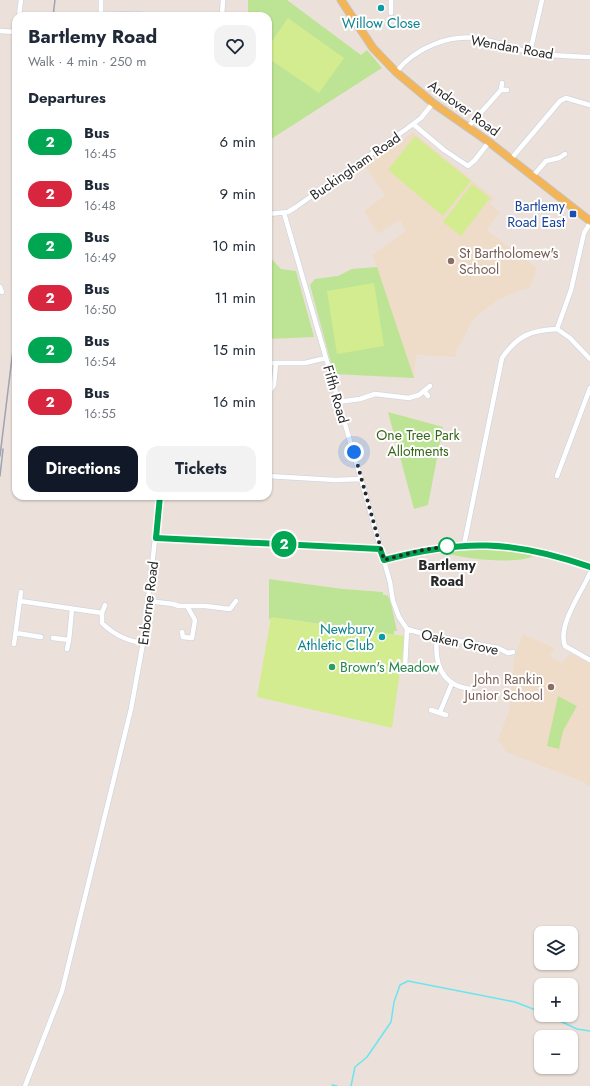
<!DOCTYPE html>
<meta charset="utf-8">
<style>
body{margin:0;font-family:Jost,sans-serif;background:#f2f2f3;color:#1f2937;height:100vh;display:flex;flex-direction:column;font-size:15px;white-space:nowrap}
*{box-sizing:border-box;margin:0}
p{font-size:13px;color:#747a83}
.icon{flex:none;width:22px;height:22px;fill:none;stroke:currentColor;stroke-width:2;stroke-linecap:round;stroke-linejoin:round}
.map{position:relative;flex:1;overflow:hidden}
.side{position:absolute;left:12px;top:12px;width:260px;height:488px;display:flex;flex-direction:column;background:#fff;border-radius:12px;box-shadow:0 1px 3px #0004}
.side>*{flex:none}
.badge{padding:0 8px;border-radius:13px;font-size:14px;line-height:26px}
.fabs{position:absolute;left:534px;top:926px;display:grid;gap:8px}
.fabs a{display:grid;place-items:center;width:44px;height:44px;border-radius:8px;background:#fff;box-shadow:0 1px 3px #0004;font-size:20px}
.you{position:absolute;width:20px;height:20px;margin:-10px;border:3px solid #fff;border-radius:50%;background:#1a73e8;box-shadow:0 0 0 6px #1a73e833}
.map>.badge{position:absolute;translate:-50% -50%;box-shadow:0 0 0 2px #fff}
h2{padding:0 16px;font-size:15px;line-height:36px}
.round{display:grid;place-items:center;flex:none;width:42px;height:42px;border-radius:12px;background:#f2f2f3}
.summary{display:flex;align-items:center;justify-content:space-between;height:68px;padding:0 16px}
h1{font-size:19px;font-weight:700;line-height:30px}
.primary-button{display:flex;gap:8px;margin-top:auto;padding:8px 16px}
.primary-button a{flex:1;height:46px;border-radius:12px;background:#111827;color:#fff;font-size:16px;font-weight:700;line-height:46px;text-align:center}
.primary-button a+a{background:#f2f2f3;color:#1f2937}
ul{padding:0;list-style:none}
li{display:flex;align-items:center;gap:12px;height:52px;padding:0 16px}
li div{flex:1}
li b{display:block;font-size:15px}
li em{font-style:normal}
li .badge{min-width:44px;font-weight:700;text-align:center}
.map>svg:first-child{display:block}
</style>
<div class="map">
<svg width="590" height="1086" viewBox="0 0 590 1086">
<rect width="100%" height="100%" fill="#ece1da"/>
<!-- education -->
<path fill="#eedcc9" d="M413,132L494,198L490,204L500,212L487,230L537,268L530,288L520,290L500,299L480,313L473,320L456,352V357L416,355L414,378L334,374L310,285L315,279L338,276L352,269L377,267L372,255L406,231L400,220L378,234L364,211L385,195L365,166Z
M523,634L555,648L550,656L562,663L570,653L590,664V787L581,781L506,752L498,740L509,710L514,658Z"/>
<!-- green -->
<path fill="#bde495" d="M248,0H287L361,55L367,50L382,68L268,141V16H248Z
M268,255L281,269L296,271L314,337L268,339Z
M377,267L414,378L334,374L310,285L315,279L338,276L352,269Z
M388,412L443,427L428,505L414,509Z
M463,547H490L532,553L534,556C516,565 461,559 443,552L444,549Z
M269,579L343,589L383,592V595H387L390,599L397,631H394V635L286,619L287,621L269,619Z
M558,696L577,706L563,731L559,749L547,746Z"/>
<!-- pitch -->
<path fill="#d4ec90" d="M288,18L344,58L319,93L268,58V47Z
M415,136L471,181L443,216L388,170Z
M472,184L490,198L461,236L443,222Z
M374,283L384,346L337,354L327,291Z
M271,617L405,636L392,728L257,697Z"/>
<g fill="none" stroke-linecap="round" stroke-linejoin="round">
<!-- stream -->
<path stroke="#6ae4f1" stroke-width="1.5" d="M547,1015L577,1029L590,1031
M332,1085L337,1086
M351,1086L355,1067L367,1057L391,1022L394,1002L400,985L408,981L515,1002L541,1012"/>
<!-- minor casing -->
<g stroke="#cfd6e2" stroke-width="6">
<path id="minor" d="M391,0V13
M102,15L135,14L152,16
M19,16L21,0
M101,16V0
M222,16L223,0
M0,31L16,32
M530,52L542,0
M396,72C415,48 450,33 481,39C497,42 513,48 529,52C548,56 570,56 590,57
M501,90L502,83
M413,124L444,150L468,166L475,160L489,142
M468,127L501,90H507
M511,159L560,101L566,98L590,105
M533,176L546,161L559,158L565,154
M284,213L361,479L390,582L393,601L399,617L407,629L405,667
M268,214L288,212L296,207L405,130L421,118L433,103
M0,287L2,292
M557,329L570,338L590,359
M268,363H305L326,358
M424,391L428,396
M268,394L274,385L276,363
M338,402L360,399L375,394L409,398L419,395L430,386
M268,476L335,480L361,479
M557,476L590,388
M155,538L380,549
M464,545L502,358C517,336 531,330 557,329L571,290L584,233L590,223
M384,560C463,539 512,540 590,567
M590,573C582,592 557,625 565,646L590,660
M20,601L102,613
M148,601L173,604L179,606H205L230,609L236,601
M105,605L102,613V623C114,635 127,641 143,643
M407,629L431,636L498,648L508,653L513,652
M182,632L183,637L192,638L195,620L187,606
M16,633L41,637
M437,637C434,664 441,685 470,689
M53,638L69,640L72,609
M14,644L21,592
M67,649L69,640
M431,710L446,715
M440,712L452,683
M25,1086L62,991L131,709L143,643L160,496"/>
</g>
<!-- primary casing -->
<g stroke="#c3c3c3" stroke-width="9">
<path id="primary" d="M341,0L373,48L396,72L433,103L489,142L590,221"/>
</g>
<!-- minor -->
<use href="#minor" stroke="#fff" stroke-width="4.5"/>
<!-- primary -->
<use href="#primary" stroke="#f4b557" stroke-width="7"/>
<!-- rail -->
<path stroke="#9da4b4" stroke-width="1.5" d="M53,16L55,0
M0,456L16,325
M0,476L3,449"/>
</g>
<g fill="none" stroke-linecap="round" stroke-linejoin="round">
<!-- line casing -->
<g stroke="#fff" stroke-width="9">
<path id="line" d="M160,496L156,538L380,549L384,560C463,539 512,540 590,567"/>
</g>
<!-- line -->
<use href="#line" stroke="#00a651" stroke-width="6"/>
<!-- walk -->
<path stroke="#292929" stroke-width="4" stroke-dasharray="0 7.2" d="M354,452L384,560L418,551L447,546"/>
</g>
<!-- markers -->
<g fill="#0f9aa8" stroke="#fff" stroke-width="1.5">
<circle cx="381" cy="8" r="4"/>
<circle cx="382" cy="637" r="4"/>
</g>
<rect fill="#1a4fb4" stroke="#fff" stroke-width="1.5" x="569" y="210" width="8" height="8" rx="2"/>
<g fill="#8d6e63" stroke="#fff" stroke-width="1.5">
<circle cx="451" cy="261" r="4"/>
<circle cx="551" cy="687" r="4"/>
</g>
<circle fill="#fff" stroke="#00a651" stroke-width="2" cx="447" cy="546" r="8"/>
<circle fill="#2e9e5b" stroke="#fff" stroke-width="1.5" cx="332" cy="667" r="4"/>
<g text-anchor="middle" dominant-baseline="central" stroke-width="4" stroke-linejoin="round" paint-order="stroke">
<!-- culture labels -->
<g font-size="14" fill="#0d838f" stroke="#fff">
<text x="381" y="23">Willow Close</text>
<text x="374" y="629" text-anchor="end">Newbury<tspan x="374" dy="16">Athletic Club</tspan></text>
</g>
<!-- street labels -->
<g font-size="14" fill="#292929" stroke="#fff">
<text transform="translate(512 47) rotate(10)">Wendan Road</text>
<text transform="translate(464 108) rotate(36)">Andover Road</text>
<text transform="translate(355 166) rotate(-35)">Buckingham Road</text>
<text transform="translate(336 394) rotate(74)">Fifth Road</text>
<text transform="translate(148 603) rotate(-83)">Enborne Road</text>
<text transform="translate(460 642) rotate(12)">Oaken Grove</text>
</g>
<!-- transit labels -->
<g font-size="14" fill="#164399" stroke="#fff" text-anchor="end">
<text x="565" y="206">Bartlemy<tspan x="565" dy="16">Road East</tspan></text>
</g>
<!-- education labels -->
<g font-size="14" fill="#785e54" stroke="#fff" text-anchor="start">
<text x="459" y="253">St Bartholomew's<tspan x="459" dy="16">School</tspan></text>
<text x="543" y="679" text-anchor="end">John Rankin<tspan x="543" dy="16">Junior School</tspan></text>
</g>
<!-- park labels -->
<g font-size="14" fill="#366718" stroke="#fff">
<text x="418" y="435">One Tree Park<tspan x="418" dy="16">Allotments</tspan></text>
</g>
<!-- stop labels -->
<g font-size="14" font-weight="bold" fill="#292929" stroke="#fff">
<text x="447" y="565">Bartlemy<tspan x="447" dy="16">Road</tspan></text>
</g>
<!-- leisure labels -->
<g font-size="14" fill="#27864d" stroke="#fff" text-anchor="start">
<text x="340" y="667">Brown's Meadow</text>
</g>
</g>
</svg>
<div class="fabs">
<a><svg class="icon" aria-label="layers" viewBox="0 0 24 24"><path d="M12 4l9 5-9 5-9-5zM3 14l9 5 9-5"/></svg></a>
<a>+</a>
<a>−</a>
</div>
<div class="you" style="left:354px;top:452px"></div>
<b class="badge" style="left:284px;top:544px;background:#00a651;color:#fff">2</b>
<section class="side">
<div class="summary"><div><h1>Bartlemy Road</h1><p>Walk · 4 min · 250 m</p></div><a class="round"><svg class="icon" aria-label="heart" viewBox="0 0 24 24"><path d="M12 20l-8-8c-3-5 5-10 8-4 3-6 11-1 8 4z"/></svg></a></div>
<h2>Departures</h2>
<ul>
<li><span class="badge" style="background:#00a651;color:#fff">2</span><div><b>Bus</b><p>16:45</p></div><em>6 min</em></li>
<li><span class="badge" style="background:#d7263d;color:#fff">2</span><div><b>Bus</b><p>16:48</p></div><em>9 min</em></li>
<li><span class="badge" style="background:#00a651;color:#fff">2</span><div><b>Bus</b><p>16:49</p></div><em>10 min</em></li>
<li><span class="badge" style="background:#d7263d;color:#fff">2</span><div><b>Bus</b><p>16:50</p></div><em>11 min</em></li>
<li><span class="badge" style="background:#00a651;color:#fff">2</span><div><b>Bus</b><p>16:54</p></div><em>15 min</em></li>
<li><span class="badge" style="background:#d7263d;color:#fff">2</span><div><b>Bus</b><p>16:55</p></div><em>16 min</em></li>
</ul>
<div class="primary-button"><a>Directions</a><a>Tickets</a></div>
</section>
</div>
